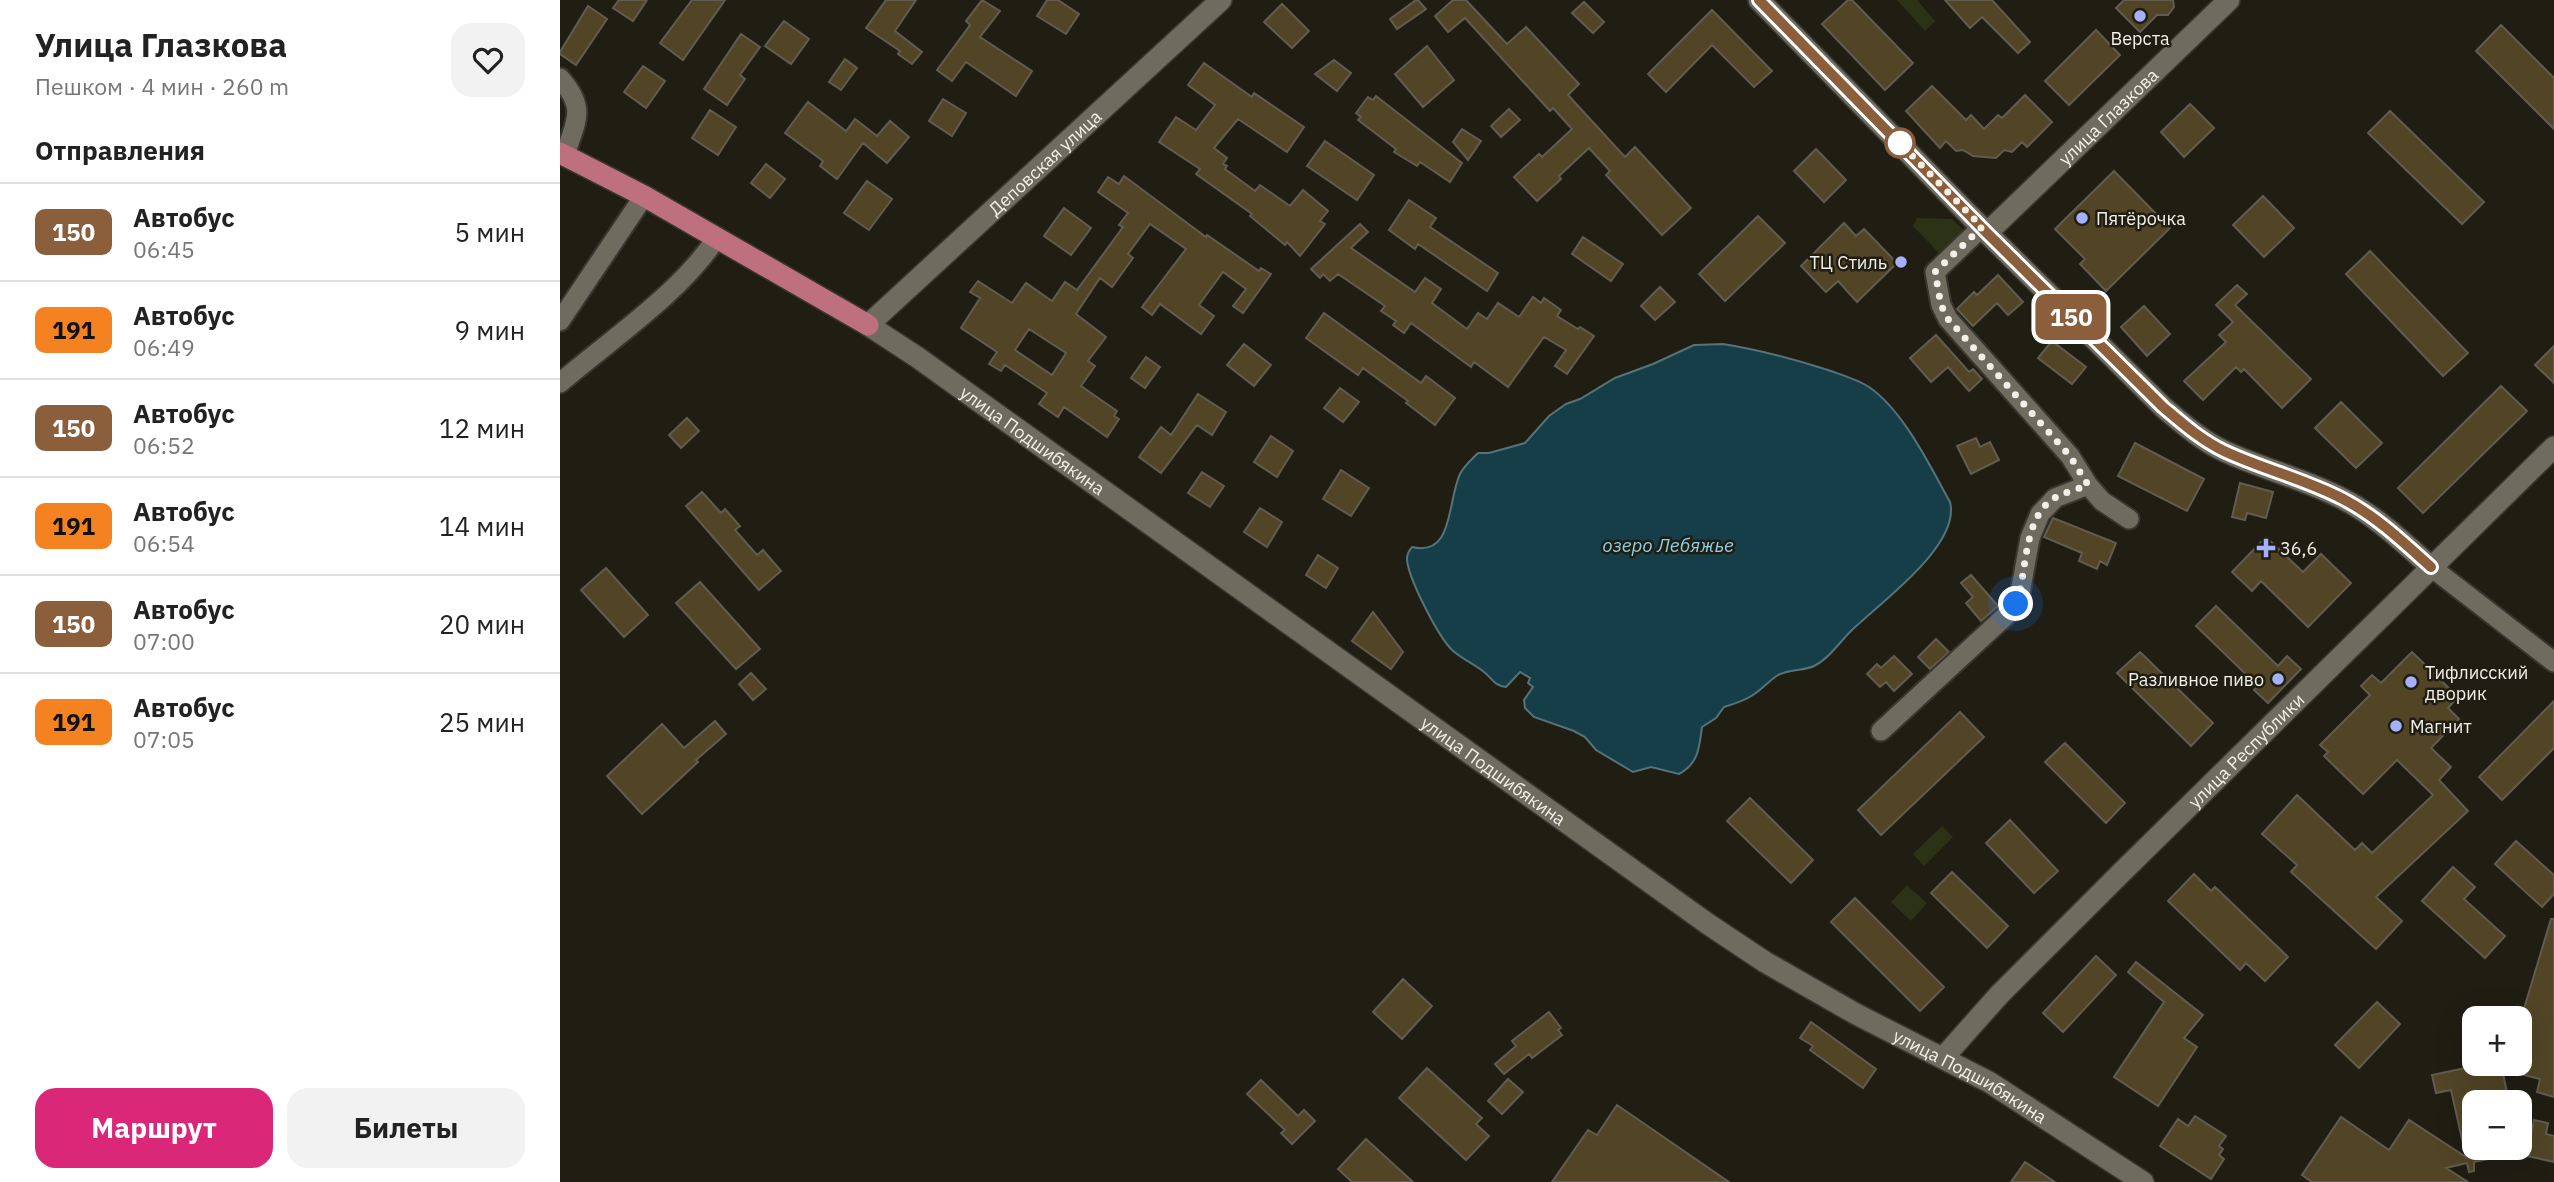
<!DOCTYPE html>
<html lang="ru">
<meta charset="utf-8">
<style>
body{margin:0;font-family:"IBM Plex Sans",sans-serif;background:#f2f2f2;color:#222;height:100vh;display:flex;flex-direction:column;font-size:26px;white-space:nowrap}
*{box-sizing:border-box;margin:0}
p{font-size:23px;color:#767676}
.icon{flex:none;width:38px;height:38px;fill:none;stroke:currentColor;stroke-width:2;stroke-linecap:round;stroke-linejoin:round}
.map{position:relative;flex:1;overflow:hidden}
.sheet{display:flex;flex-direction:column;background:#fff;width:560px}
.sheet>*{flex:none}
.badge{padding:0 14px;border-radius:10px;font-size:24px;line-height:46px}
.fabs{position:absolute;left:1902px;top:1006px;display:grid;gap:14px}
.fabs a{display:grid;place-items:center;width:70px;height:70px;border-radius:14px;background:#fff;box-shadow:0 7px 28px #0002;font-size:35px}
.you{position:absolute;width:35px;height:35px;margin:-18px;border:5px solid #fff;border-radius:50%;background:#1a73e8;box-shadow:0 0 0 10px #1a73e833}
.map>.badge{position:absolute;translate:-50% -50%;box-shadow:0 0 0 4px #fff}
h2{padding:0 35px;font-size:26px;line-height:63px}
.round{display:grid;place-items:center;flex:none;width:74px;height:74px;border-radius:21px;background:#f2f2f2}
.headline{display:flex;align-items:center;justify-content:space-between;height:119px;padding:0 35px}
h1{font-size:33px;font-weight:700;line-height:52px}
.primary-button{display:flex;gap:14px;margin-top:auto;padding:14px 35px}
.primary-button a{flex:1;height:80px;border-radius:21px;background:#db2777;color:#fff;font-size:28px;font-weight:700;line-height:80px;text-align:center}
.primary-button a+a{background:#f2f2f2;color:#222}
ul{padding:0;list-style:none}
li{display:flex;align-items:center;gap:21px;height:98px;padding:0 35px;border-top:2px solid #e0e0e0}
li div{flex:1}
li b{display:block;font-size:26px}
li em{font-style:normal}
li .badge{min-width:77px;font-weight:700;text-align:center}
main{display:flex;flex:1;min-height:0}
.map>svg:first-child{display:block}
</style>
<main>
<section class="sheet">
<div class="headline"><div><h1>Улица Глазкова</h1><p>Пешком · 4 мин · 260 m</p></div><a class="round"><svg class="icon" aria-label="heart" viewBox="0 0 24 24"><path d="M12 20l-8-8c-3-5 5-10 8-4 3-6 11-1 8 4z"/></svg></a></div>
<h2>Отправления</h2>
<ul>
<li><span class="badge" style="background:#8b5e3c;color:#fff">150</span><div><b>Автобус</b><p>06:45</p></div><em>5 мин</em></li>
<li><span class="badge" style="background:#f58220;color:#111">191</span><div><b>Автобус</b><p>06:49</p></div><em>9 мин</em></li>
<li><span class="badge" style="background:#8b5e3c;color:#fff">150</span><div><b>Автобус</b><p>06:52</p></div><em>12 мин</em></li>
<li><span class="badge" style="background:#f58220;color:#111">191</span><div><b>Автобус</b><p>06:54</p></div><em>14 мин</em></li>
<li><span class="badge" style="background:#8b5e3c;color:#fff">150</span><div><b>Автобус</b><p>07:00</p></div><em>20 мин</em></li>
<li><span class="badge" style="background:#f58220;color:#111">191</span><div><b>Автобус</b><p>07:05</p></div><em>25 мин</em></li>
</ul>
<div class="primary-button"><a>Маршрут</a><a>Билеты</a></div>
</section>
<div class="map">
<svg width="1994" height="1182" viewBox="0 0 1994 1182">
<rect width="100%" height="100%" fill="#201d13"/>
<!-- green -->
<path fill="#2c3216" d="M1337,0H1357L1375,21L1365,31Z
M1357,218L1392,219L1404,231L1379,253L1353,226Z
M1382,826L1393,837L1364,866L1353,854Z
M1347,885L1367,903L1351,921L1331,902Z"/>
<!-- water -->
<path fill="#153e49" stroke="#577379" stroke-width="2" d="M1163,344C1200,350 1234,359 1268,370C1282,375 1297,379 1309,387C1343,410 1370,466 1390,502C1401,545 1321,602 1293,629C1281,640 1270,658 1254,666C1244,671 1229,669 1218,675C1209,681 1202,689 1193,695C1184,701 1174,704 1164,707L1156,718L1142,727C1139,748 1139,763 1119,774L1091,767L1073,772L1036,750L1025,737L1014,731L974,717L965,708L964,700L973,687L968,683L970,678L960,672L946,687C934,686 932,678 924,672C914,664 902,659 892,650C878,636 846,575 847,557C848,551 849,551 852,547C894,557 887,502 900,474C904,466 912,459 918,453H929L965,443L989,416L1006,404L1020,399L1055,378L1093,364L1134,345Z"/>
<!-- building -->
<path fill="#514526" stroke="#615c51" stroke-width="2" fill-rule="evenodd" d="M59,0H87L73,21L53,8Z
M132,0H165L123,60L100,43Z
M326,0H356L335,31L362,52L352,64L338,54L340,51L306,28Z
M422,0L440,11L420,37L472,71L456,96L406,62L392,81L377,70L410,25L406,21Z
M487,0H498L519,14L506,34L477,16Z
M856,0H858L866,9L837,29L830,19Z
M893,0H906L947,44L966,27L1019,84L1008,95L1065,157L1075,147L1131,208L1102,235L1046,175L1050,171L1029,148L999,176L1001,179L977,201L954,177L979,154L982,157L1012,129L993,108L990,111L905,18L888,32L875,16Z
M1288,0H1292L1353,63L1325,90L1262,24Z
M1385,0H1432L1470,42L1458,53L1422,17L1410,28Z
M1564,0H1613L1614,7L1608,15H1597L1580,32L1556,8Z
M1024,2L1044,22L1033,33L1012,13Z
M722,4L749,31L732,48L704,22Z
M28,6L47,19L16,65L0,54V52Z
M1152,10L1212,71L1194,87L1152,45L1106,92L1088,74Z
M224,21L249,39L231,64L205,46Z
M1941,25L1994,78V129L1916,51Z
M1536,30L1560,55L1509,105L1485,81Z
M181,34L200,47L180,75L185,79L167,105L144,89Z
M867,46L894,80L863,107L835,74Z
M285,59L297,68L281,90L269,82Z
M774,60L791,73L777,91L755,74Z
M644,63L692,97L694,93L744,127L727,152L678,119L654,148L667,158L663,164L667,166L665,169L695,191L700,185L730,206L743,190L768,211L760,221L765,224L740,256L727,242L725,245L690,216L692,214L636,174L640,169L599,142L616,117L636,130L655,105L628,85Z
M83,66L105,81L86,108L64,92Z
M1372,86L1406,120L1411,115L1424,129L1438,115L1442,118L1465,95L1492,122L1467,147L1462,142L1452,152L1444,150L1436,158L1413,156L1403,150L1396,151L1386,141L1380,148L1346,111Z
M816,96L902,163L890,182L860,162L857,166L834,152L836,149L798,120L801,117L796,113L808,97L813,100Z
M383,99L406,113L392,136L369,121Z
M248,102L286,131L295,119L317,136L330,121L349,137L327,163L303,143L277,179L260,166L263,161L225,133Z
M1630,104L1654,128L1624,157L1601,132Z
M949,109L960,120L941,137L931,126Z
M150,110L176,127L158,155L132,138Z
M1830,111L1924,202L1902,224L1808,133Z
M902,129L921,141L908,160L893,142Z
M765,141L814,175L797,200L747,166Z
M1256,149L1286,180L1264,202L1234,171Z
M206,164L225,179L210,198L191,183Z
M1554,171L1610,228L1546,291L1520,264L1525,259L1495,229Z
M564,176L646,237L647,235L699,271L701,268L711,274L683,313L673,306L686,289L663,272L639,305L654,316L641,334L600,304L592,315L582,307L626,249L590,224L568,254L573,258L552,287L540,278L516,314L546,337L528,361L535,366L521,386L557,411L554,416L559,419L547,437L504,407L498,417L479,404L487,393L445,365L441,371L429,364L437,352L401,328L420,298L410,292L418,281L452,303L466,283L492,301L505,282L517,290L563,227L559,225L568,213L538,192L548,177L559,184ZM469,329L506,353L492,375L455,350Z
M307,181L332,199L309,230L284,213Z
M1703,196L1734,228L1704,257L1673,225Z
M849,200L876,218L870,227L938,273L927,291L858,244L855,249L829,230Z
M504,208L531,228L511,255L484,236Z
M1198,216L1225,243L1165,301L1139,274Z
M1284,223L1296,236L1304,229L1337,263L1297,302L1278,281L1266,292L1241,266Z
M800,224L808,232L791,248L855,292L865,278L881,289L872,303L907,329L918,313L927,319L938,303L959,317L973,297L981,303L984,298L1001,310L997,316L1018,329L1020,327L1034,336L1007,374L995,366L1006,350L984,337L948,387L914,362L911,367L851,323L844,333L833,325L836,321L821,311L825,306L778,274L770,281L763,274L760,278L751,269Z
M1023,237L1063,264L1051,281L1012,254Z
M1810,251L1908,353L1883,376L1786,274Z
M1438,275L1463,302L1448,315L1437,303L1413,326L1397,309L1414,292L1417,295Z
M1677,285L1687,294L1675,305L1751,379L1722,408L1684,369L1681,372L1676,367L1643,400L1624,381L1666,342L1659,335L1673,322L1656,305Z
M1100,287L1115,302L1095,320L1081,306Z
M1584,306L1610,334L1587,356L1561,327Z
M764,313L861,383L866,376L895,398L875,425L846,403L848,401L803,368L798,375L746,338Z
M1376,335L1409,372L1413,369L1422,379L1409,391L1388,367L1371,382L1350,358Z
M1492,341L1526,367L1512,384L1478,358Z
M684,344L711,365L694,386L667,365Z
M1994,346V383L1975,365Z
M586,357L600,367L585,388L571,378Z
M1941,386L1967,411L1863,513L1838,488Z
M780,388L799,402L783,422L764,408Z
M638,394L666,412L652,435L637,425L601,473L579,457L601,427L611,435Z
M1781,402L1822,443L1796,468L1755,428Z
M127,418L139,431L121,448L109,435Z
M711,436L733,451L717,477L694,462Z
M1416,438L1420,447L1430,442L1439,460L1411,474L1397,446Z
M1575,443L1644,479L1627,511L1558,476Z
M781,470L809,488L791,516L763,499Z
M642,472L664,486L650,507L628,493Z
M1680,483L1713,492L1706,518L1687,513L1685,520L1672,517Z
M142,492L161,513L165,509L180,526L175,530L197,555L203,550L221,571L199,590L126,506Z
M700,508L722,522L707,547L684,532Z
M1493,518L1556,543L1547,565L1540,561L1537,569L1519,561L1522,553L1484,537Z
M1706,537L1743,572L1761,554L1791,583L1748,627L1701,581L1692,591L1672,572Z
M758,555L778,568L766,588L746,575Z
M46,568L88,615L64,637L21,590Z
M1411,575L1438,606L1421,621L1406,603L1413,597L1401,583Z
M140,582L200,649L176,669L116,603Z
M1656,606L1718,666L1727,656L1741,669L1708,703L1694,690L1698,686L1636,626Z
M813,612L843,652L831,669L792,641Z
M1376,639L1389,652L1370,669L1358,657Z
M1580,652L1653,723L1631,746L1557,673Z
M1852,652L1898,697L1888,708L1899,719L1871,748L1891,767L1879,780L1908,811L1816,897L1842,921L1816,949L1731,872L1737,865L1702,834L1737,795L1795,850L1802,843L1812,853L1873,795L1837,760L1803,794L1764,756L1768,752L1760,745L1810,695L1801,686L1812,675L1821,683Z
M1334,656L1352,674L1334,691L1326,682L1320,687L1307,674L1317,664L1321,668Z
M191,673L206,689L193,700L179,684Z
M1994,701V748L1942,800L1919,777Z
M1400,712L1424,737L1321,835L1298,810Z
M155,721L166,734L136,760L138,762L82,814L47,776L102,724L124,748Z
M1505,743L1565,803L1546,823L1485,762Z
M1190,798L1253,860L1231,883L1167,821Z
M1450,820L1498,871L1474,893L1426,843Z
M1956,841L1994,875V894L1982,907L1935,864Z
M1893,867L1915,887L1904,899L1945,936L1925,958L1862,901Z
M1392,872L1448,926L1427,948L1371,893Z
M1634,874L1651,891L1655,887L1728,957L1705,981L1686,963L1680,970L1608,901Z
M1295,898L1384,987L1360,1011L1271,922Z
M1991,919H1994V1097L1977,1092L1980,1079L1960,1074V1022Z
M1536,956L1556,975L1503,1032L1483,1013Z
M1576,962L1643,1015L1624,1038L1637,1047L1598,1106L1554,1077L1604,1002L1568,972Z
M843,979L872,1006L842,1039L813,1012Z
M1817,1002L1840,1024L1799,1068L1775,1045Z
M989,1012L1001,1028L998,1030L1002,1035L972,1058L969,1054L944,1074L935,1064L956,1046L952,1041Z
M1251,1022L1316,1069L1303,1088L1250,1050L1253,1046L1240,1038Z
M1924,1064H1941L1949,1102H1914V1148H1951L1952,1154L1914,1162V1171L1909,1172L1907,1163L1886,1168L1908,1182H1752L1742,1175L1781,1117L1829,1150L1849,1120L1906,1157L1891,1090L1876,1093L1872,1075Z
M867,1068L922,1118L916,1124L929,1136L906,1160L839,1098Z
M948,1079L963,1092L942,1114L928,1101Z
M701,1080L738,1116L744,1110L755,1121L732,1144L721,1133L725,1130L687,1094Z
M1057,1105L1169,1182H992L1028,1130L1037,1135Z
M1635,1116L1666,1136L1659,1146L1663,1149L1659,1155L1664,1159L1651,1179L1600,1146L1618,1119L1628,1126Z
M1974,1120L1988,1123L1986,1134L1994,1136V1162L1967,1156Z
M806,1139L853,1182H792L778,1169Z
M1465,1162L1495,1182H1451Z"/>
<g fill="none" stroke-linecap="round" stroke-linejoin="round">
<!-- minor casing -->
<g stroke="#383630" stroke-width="23">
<path id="minor" d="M0,78C27,109 16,120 5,155
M1422,227L1375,272L1381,305L1388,319L1510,456L1528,485L1542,501L1569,519
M0,321L84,196
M0,383C50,340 122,292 157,237
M1871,567L1994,662
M1321,731L1452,610L1460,594L1470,538L1480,514L1495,498L1528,485"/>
</g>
<!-- tertiary casing -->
<g stroke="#383630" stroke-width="24">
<g id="tertiary">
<path d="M1199,0L1427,233L1603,407C1622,423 1641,440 1664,451C1702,469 1745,479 1783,499C1816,516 1843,542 1871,567"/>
<path id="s1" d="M1427,233L1669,0"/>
<path id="s2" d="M308,325L661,0"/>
</g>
</g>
<!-- secondary casing -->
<g stroke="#383630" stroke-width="24">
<g id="secondary">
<path id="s3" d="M308,325L357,357L1148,924L1205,962L1296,1014L1429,1082L1583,1182"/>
<path id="s4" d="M1383,1058L1439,995L1561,873L1994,447"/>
</g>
</g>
<!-- primary casing -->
<g stroke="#383630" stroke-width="24">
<path id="primary" d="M0,153L84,196L308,325"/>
</g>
<!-- minor -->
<use href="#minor" stroke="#6f6b5f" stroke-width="19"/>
<!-- tertiary -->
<use href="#tertiary" stroke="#6f6b5f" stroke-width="21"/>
<!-- secondary -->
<use href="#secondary" stroke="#6f6b5f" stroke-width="21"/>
<!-- primary -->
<use href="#primary" stroke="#bf707f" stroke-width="21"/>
</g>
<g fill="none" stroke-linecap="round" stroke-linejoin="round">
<!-- line casing -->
<g stroke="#fff" stroke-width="16">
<path id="line" d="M1199,0L1427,233L1603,407C1622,423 1641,440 1664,451C1702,469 1745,479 1783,499C1816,516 1843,542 1871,567"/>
</g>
<!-- line -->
<use href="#line" stroke="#8b5e3c" stroke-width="10"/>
<!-- walk -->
<path stroke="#f2f0e9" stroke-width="7" stroke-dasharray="0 12.6" d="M1340,143L1333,136L1422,227L1375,272L1381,305L1388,319L1510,456L1528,485C1518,489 1506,492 1496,497C1462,516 1468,572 1456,604"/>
</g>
<!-- markers -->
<g fill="#a5b1fc" stroke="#201d13" stroke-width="2.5">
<circle cx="1580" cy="16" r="7"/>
<circle cx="1522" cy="218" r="7"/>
<circle cx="1341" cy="262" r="7"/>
<path d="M1702.5 537.5h7v7h7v7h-7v7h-7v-7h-7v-7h7z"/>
<circle cx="1718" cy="679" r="7"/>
<circle cx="1851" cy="682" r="7"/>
<circle cx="1836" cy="726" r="7"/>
</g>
<circle fill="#fff" stroke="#8b5e3c" stroke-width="3.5" cx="1340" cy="143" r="14"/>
<g text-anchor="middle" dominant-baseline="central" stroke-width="5" stroke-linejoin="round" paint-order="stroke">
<!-- poi labels -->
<g font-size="18" fill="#f2f0e9" stroke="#201d13" text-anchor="start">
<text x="1580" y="38" text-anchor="middle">Верста</text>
<text x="1536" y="218">Пятёрочка</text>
<text x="1327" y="262" text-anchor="end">ТЦ Стиль</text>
<text x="1720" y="548">36,6</text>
<text x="1865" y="672">Тифлисский<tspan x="1865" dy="21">дворик</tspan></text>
<text x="1704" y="679" text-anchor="end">Разливное пиво</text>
<text x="1850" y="726">Магнит</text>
</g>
<!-- street labels -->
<g font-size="18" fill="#f2f0e9" stroke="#201d13">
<text stroke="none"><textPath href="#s1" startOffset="168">улица Глазкова</textPath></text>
<text stroke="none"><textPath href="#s2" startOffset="240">Деповская улица</textPath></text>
<text stroke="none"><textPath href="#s3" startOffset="201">улица Подшибякина</textPath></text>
<text stroke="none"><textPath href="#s4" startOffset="432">улица Республики</textPath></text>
<text stroke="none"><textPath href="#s3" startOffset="768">улица Подшибякина</textPath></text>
<text stroke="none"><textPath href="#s3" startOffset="1335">улица Подшибякина</textPath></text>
</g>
<!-- water labels -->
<g font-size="19" font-style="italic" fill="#89d2e8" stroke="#201d13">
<text x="1108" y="545">озеро Лебяжье</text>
</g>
</g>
</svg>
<div class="fabs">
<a>+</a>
<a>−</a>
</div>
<div class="you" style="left:1456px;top:604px"></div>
<b class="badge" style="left:1511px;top:317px;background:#8b5e3c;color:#fff">150</b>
</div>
</main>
